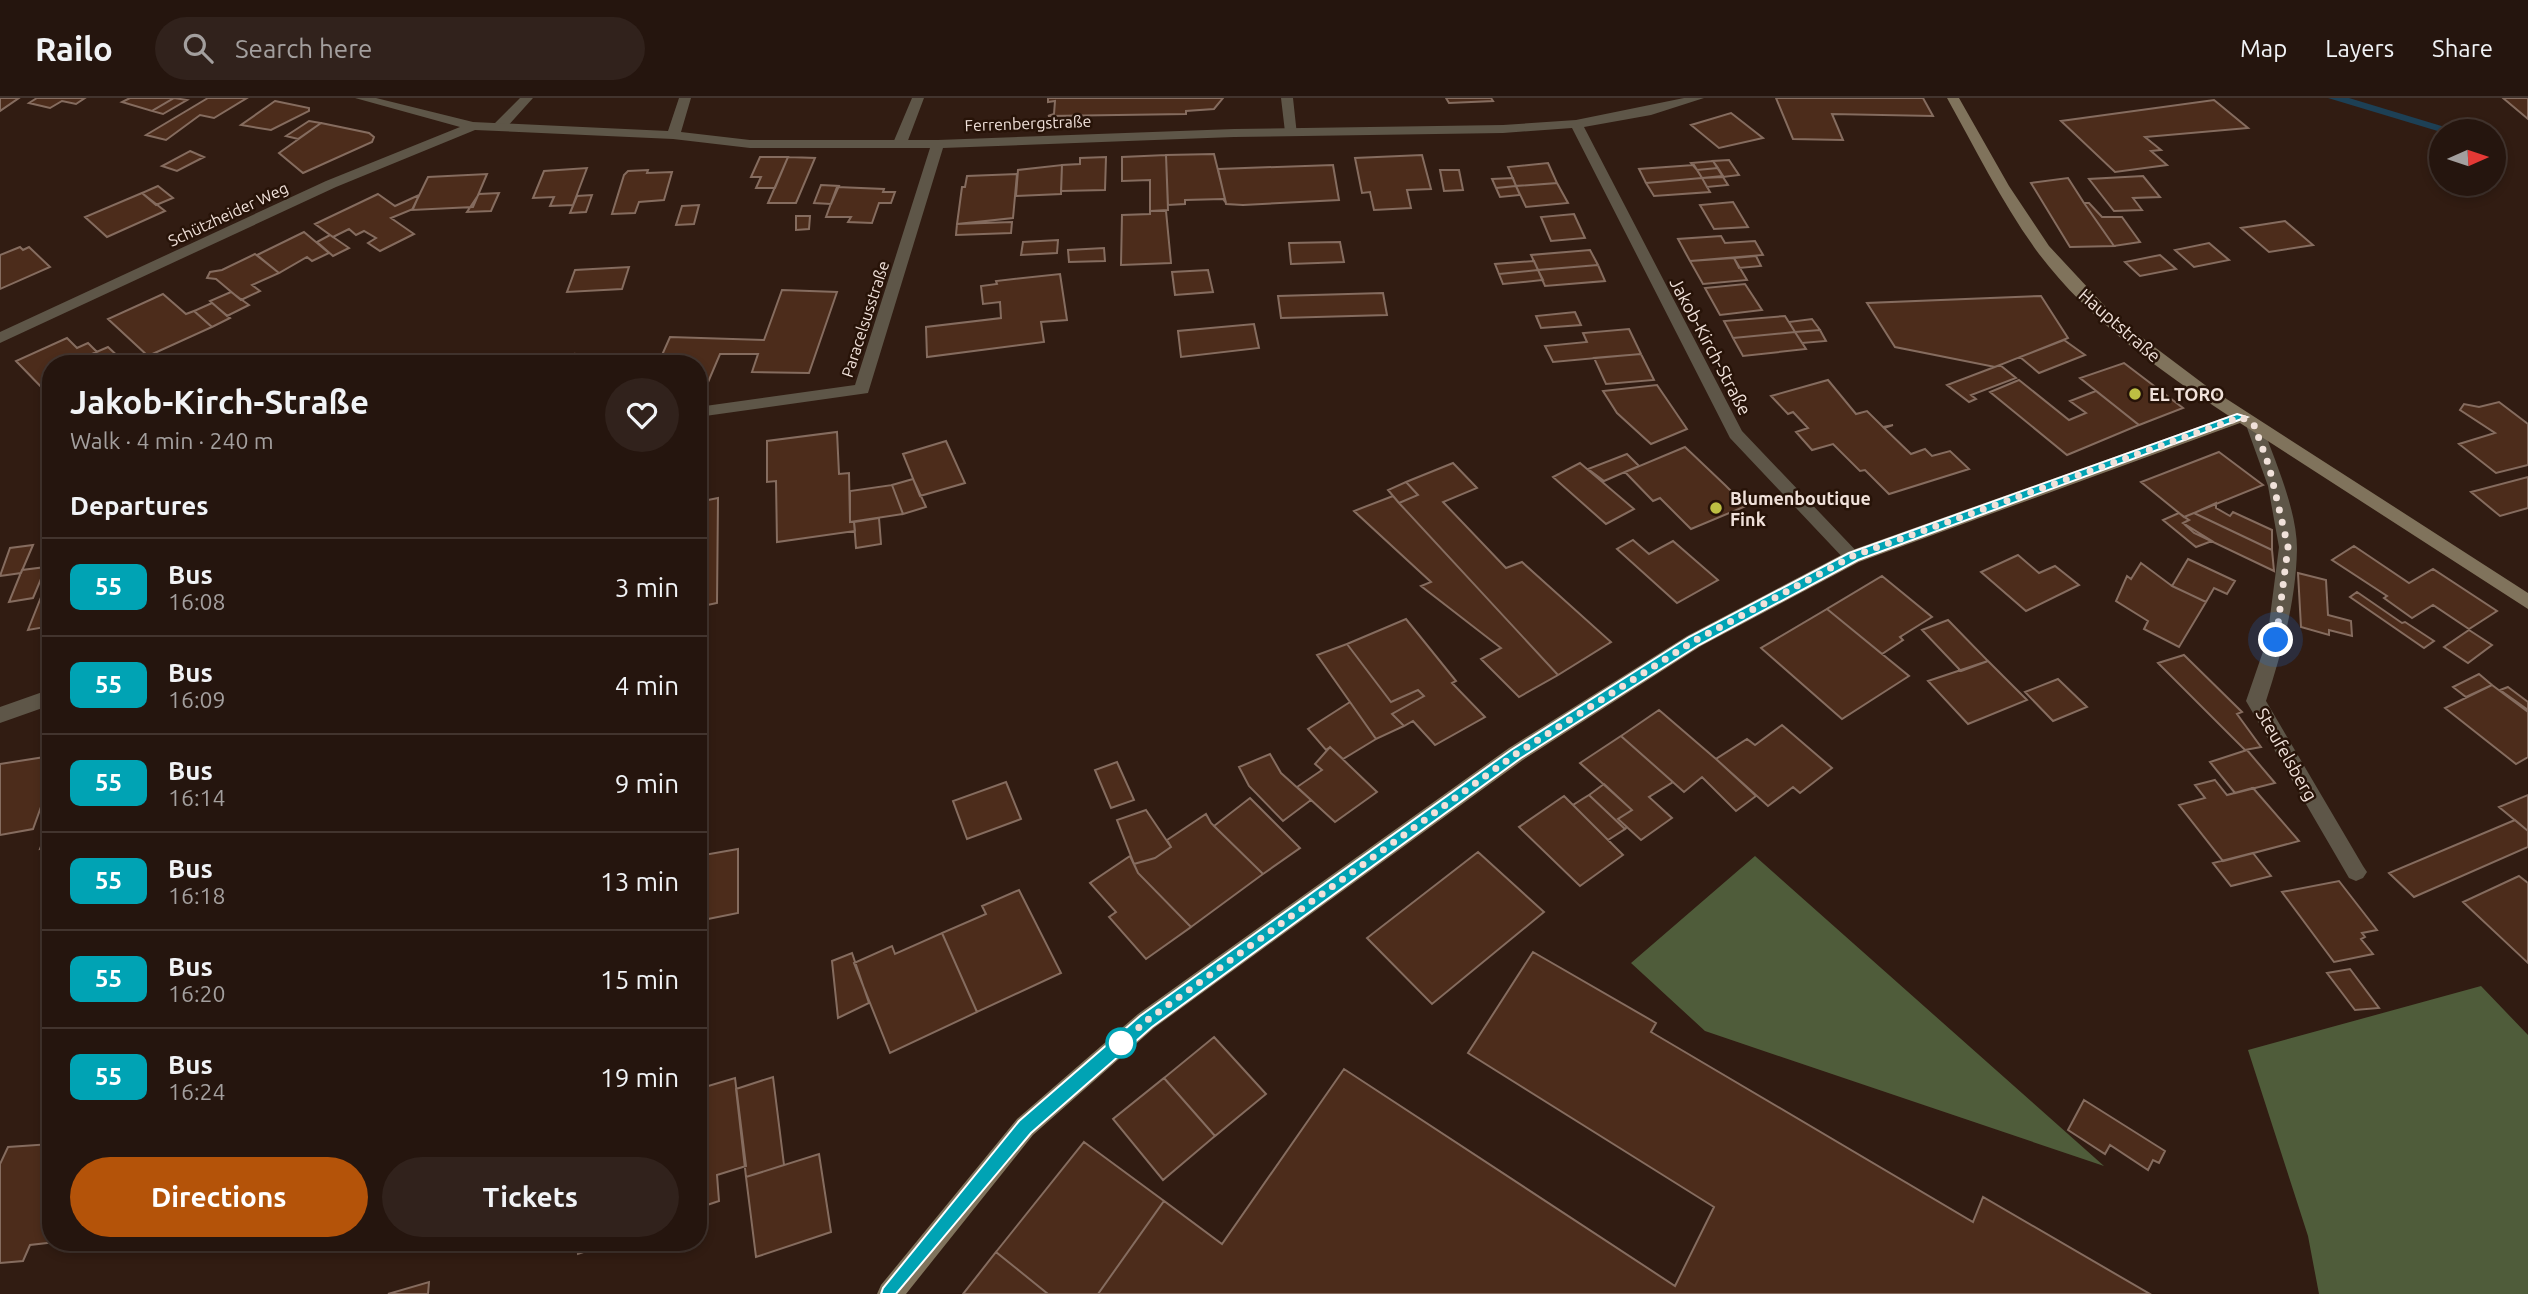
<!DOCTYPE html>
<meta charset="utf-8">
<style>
body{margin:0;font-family:Ubuntu,sans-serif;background:#31221c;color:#f1f3f6;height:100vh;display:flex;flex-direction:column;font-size:26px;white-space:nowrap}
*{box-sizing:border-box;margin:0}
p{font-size:23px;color:#a39f9e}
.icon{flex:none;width:38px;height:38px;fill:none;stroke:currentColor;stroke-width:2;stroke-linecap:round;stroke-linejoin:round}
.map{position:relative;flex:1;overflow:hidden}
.side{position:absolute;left:42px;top:257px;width:665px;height:896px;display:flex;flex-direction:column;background:#25150e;border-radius:28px;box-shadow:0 4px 10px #0003,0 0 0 2px #42342e}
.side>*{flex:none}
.badge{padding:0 14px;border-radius:10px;font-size:24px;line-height:46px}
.needle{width:46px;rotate:87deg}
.tools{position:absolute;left:2429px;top:21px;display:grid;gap:14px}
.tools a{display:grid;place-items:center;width:77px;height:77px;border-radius:50%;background:#25150e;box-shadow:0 4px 10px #0003,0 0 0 2px #42342e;font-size:35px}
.you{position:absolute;width:35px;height:35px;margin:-18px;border:5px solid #fff;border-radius:50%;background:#1a73e8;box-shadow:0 0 0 10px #1a73e833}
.map>.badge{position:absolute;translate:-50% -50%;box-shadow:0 0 0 4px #fff}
h2{padding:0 28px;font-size:26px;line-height:63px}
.round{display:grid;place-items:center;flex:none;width:74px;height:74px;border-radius:37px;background:#31221c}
.head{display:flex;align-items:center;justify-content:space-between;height:119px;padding:0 28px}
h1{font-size:33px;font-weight:600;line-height:52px}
.primary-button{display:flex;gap:14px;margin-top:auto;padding:14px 28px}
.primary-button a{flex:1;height:80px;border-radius:42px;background:#b45309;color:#fff;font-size:28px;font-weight:600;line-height:80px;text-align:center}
.primary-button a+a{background:#31221c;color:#f1f3f6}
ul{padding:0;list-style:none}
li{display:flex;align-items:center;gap:21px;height:98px;padding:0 28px;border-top:2px solid #42342e}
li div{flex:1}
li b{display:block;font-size:26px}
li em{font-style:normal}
li .badge{min-width:77px;font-weight:700;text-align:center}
header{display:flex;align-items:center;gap:42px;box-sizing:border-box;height:98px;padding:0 35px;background:#25150e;border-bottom:2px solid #42342e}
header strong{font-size:33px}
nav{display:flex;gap:38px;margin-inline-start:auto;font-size:24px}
.search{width:490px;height:63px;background:#31221c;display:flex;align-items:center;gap:18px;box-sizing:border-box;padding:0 24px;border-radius:38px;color:#a39f9e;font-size:26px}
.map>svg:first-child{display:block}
</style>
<header>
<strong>Railo</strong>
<div class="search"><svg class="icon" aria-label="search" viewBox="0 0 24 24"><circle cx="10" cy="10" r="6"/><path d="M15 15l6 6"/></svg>Search here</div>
<nav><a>Map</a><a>Layers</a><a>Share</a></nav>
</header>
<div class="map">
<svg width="2528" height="1196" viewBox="0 0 2528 1196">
<rect width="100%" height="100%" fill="#311c12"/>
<!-- forest -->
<path fill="#4f5c3a" d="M1755,758L2104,1068L1705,933L1631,865Z
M2481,888L2528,937V1196H2319L2308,1138L2248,952Z"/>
<!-- water -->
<path fill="#1d4055" d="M2328,0H2349L2458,33L2441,34Z"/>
<!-- building -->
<path fill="#4c2c1b" stroke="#856c5f" stroke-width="2" d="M0,0H19L0,13Z
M37,0H85L76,6L62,3L50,10L29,5Z
M130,0H174L152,13L122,4Z
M174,0L187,2L163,16L152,13Z
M208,0H247L214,20L200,17L166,42L146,37Z
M1048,0H1223L1214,11L1186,13V16L1048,18L1054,16L1055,3L1048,4Z
M1446,0H1491L1493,3L1449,5Z
M1776,0H1923L1933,18L1832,16L1843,42L1793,41Z
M2503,0H2528V21Z
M2214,2L2248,30L2145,39L2161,52L2151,53L2167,67L2115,74L2061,23Z
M275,3L309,10V13L271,32L241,27Z
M1731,15L1763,40L1719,50L1691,27Z
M309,23L321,25L298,41L286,38Z
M321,25L369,35L374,39L372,44L303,75L279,55Z
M190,53L204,59L177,73L162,68Z
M1214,56L1226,105L1223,101L1185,102V106L1168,107L1166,57Z
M1166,57L1168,112L1150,113V82L1122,83V59Z
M1422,57L1431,91L1407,92L1411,110L1374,112L1370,94L1362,95L1355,60Z
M760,59H788L775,90H756L761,79H751Z
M788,59L815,60L796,105H768Z
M1106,59L1105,92L1061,93L1062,67L1080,66V60Z
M1729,62L1739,77L1723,79L1713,63Z
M1713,63L1718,70L1697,72L1691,65Z
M1548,65L1557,85L1516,88L1508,69Z
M1062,67L1061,96L1016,98L1018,72Z
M1333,67L1339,102L1243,107L1226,106L1218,71Z
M1694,67L1702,80L1646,85L1639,71Z
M587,70L573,107L550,108L554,99L533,100L544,73Z
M1718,70L1723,78L1702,80L1697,72Z
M648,72L647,75L672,74L664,102L639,104L635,115L612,116L624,77L628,73Z
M1440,72H1459L1463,92L1444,93Z
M487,76L473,109L412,112L428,79Z
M1017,76L1013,120L957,126L962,89H965L967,78Z
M2143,78L2160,99L2133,100L2142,112L2114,113L2089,81Z
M1723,79L1728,87L1707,89L1702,80Z
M1513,80L1516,88L1496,90L1492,81Z
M1702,80L1710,94L1654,98L1646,85Z
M2068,80L2084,105L2114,148L2070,149L2031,85Z
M1557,85L1568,105L1526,109L1516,88Z
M821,87L839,88L831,106L814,105Z
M158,88L173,100L156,107L142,95Z
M1516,88L1520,97L1500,99L1496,90Z
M837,89L884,91L883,94H895L891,105H879L872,125L848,124L851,119H826Z
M142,95L165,113L107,139L85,119Z
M499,95L491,113L467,114L479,96Z
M378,96L395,108L419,97L413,111L391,120L414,136L380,153L368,145L376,140L364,133L356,137L349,131L333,139L315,126Z
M592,97L586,114L570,115L577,98Z
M1733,104L1748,129L1714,131L1700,107Z
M2084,105H2089L2102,119H2122L2140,144L2114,148Z
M699,107L694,126L676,127L682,108Z
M1150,113H1166L1171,165L1121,167L1122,117L1150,116Z
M1574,116L1585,140L1551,143L1541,119Z
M796,118H810L809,131L796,132Z
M2285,123L2313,147L2269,154L2241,130Z
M1012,124L1011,135L956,137L957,126Z
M304,134L329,155L312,163L307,159L279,175L257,157Z
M330,137L333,139L349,150L333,158L317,144Z
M1721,138L1725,145L1755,143L1763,157L1690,163L1678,141Z
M1058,142L1057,155L1021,157L1023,144Z
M1340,144L1344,164L1291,166L1289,145Z
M2209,145L2229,162L2194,169L2175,152Z
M20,149L23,152L29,149L50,169L0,191V157Z
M1104,150L1105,163L1069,164L1068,152Z
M1590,152L1598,167L1538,172L1531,157Z
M255,156L279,175L252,187L260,193L241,202L216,181L207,180L210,174L222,172Z
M2160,157L2176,171L2140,178L2125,164Z
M1756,158L1761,168L1739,170L1734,160Z
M1734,160L1747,182L1703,186L1690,163Z
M1534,163L1538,172L1499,176L1495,166Z
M1598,167L1605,183L1545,188L1538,172Z
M629,169L622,191L567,194L575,172Z
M1208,172L1213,194L1175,197L1172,174Z
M1538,172L1543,182L1503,186L1499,176Z
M1060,176L1067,222L1041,224L1044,244L927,259L926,229L1001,220L1000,204L983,206L981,188L997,186L996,183Z
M1745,186L1762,212L1720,217L1705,190Z
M782,192L837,194L809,275L752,274L758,256H720L706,289H698V266H658L670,239L764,242Z
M231,194L249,207L227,218L210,203Z
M1383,195L1387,217L1281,220L1278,198Z
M163,196L186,216L194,213L212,229L148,258L108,221Z
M2041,198L2068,240L1995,269L1895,249L1867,205Z
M212,205L230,220L212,229L194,213Z
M1575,214L1581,227L1541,230L1536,218Z
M1785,218L1795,234L1733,240L1724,223Z
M1812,221L1820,232L1795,234L1789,224Z
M1254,226L1259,250L1181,259L1178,233Z
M1629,231L1641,256L1553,264L1545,248L1587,244L1583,235Z
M1820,232L1826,243L1802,245L1795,234Z
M1795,234L1806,251L1743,258L1733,240Z
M67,240L77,250L88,245L97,254L87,258L95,266H51L50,298L16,263Z
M2064,242L2085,257L2039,275L2020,259Z
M108,249L123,263L95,266L87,258Z
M574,256L572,266H540L541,260Z
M1641,256L1654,282L1606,286L1594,260Z
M2124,265L2183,310L2139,327L2080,280Z
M2000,267L2016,280L1971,297L1976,301L1969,304L1947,287Z
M1828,282L1856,316L1867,313L1883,329L1893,327L1884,330L1911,356L1925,351L1932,358L1950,353L1969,371L1889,396L1865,372L1860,373L1833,346L1812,352L1796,334L1808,330L1793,314L1788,316L1771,298Z
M2019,282L2069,322L2086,315L2070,303L2096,293L2139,327L2067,357L1990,294Z
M1657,287L1687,331L1651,346L1617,315L1603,293Z
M2499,304L2528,326V367L2496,375L2459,346L2495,335L2460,312L2464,306L2479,309Z
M837,334L839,376L849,375L850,424H854L855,433L777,444L776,383L767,384V343Z
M946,343L965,385L920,398L903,356Z
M1685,349L1725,387L1746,408L1691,431L1660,400L1653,403L1625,374Z
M2219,354L2263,387L2184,419L2141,384Z
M1627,356L1639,368L1604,383L1588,371Z
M1453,365L1477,390L1443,404L1506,470L1522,464L1611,544L1558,577L1399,405L1418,397L1406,384Z
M1580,365L1634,411L1606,426L1553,379Z
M2528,379V410L2500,418L2471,394Z
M913,381L926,409L903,416L892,387Z
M1406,384L1418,397L1399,405L1388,392Z
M892,387L903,416L850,424V393Z
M1393,398L1399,405L1558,577L1519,599L1481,561L1501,550L1421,488L1431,484L1354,413Z
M718,400L717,505L698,509V404Z
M2216,405V410L2230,418L2233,414L2272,432V452L2194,415Z
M2179,415L2189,422L2183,425L2212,443L2196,449L2163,422Z
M2194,415L2272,452L2274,473L2194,435L2183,425L2189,422L2184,419Z
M879,420L881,446L856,450L854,424Z
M1633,442L1649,456L1673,443L1718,482L1677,505L1617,451Z
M33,447L21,475L0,478L10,450Z
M2354,448L2409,485L2433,471L2497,513L2469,531L2433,507L2412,520L2384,500L2387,498L2332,462Z
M2018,457L2039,475L2055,468L2079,487L2026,513L1981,474Z
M2188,461L2235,483L2227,496L2214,490L2206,504L2172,488Z
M2141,465L2172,488L2206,504L2179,549L2144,531L2148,523L2116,503L2127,478L2131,481Z
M46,469L33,500L9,504L22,472Z
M51,474V528L28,532Z
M2298,475L2326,482L2328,517L2351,523L2352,538L2329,532V537L2301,529Z
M1882,478L1932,519L1900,539L1903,542L1882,556L1827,511Z
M2357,494L2402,525L2405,524L2434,543L2424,550L2350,499Z
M1827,511L1909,578L1842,621L1761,550Z
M1406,521L1456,583L1452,585L1485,619L1435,647L1413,623L1404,628L1392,616L1424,598L1418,592L1391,604L1347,546Z
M1948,522L1988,563L1961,573L1922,532Z
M2469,532L2492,547L2468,565L2444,549Z
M1347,546L1391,604L1418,592L1424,598L1392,616L1404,628L1376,641L1317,557Z
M2184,557L2242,614L2237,616L2261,649L2245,652L2158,565Z
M1988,563L2027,602L1968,626L1928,583Z
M2479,576L2492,587L2466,599L2453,589Z
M2058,581L2087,609L2053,623L2025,594Z
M2492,587L2528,614V659L2516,666L2445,610Z
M2508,589L2528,604V612L2500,592Z
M1350,604L1376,641L1343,661L1330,649L1326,652L1308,631Z
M1659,612L1716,661L1756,698L1736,713L1702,679L1684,694L1621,638Z
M1782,627L1832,670L1800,695L1793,689L1768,708L1716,661L1747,641L1755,647Z
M1621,638L1673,684L1649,699L1672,720L1641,742L1618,721L1632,712L1580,665Z
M1330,649L1377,694L1335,724L1297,689L1322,672L1315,666Z
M2247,652L2275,685L2235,695L2210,664Z
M1270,656L1281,675L1311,702L1283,723L1249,688L1239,669Z
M51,658V681L33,731L0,737V666Z
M1117,664L1134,702L1111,710L1095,672Z
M2215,682L2227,697L2253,690L2299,743L2223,763L2179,707L2205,700L2195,687Z
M1006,684L1021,721L967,741L953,703Z
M1604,686L1632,712L1618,721L1627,729L1625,731L1589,697Z
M1589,697L1625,731L1608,742L1573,707Z
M2528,697V733L2499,709Z
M1564,698L1623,757L1580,788L1519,729Z
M1250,700L1300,750L1263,776L1214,728Z
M1146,712L1171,749L1155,760L1134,766L1117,722Z
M1206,716L1211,725L1263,776L1191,829L1138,775L1134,766L1155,760L1171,749L1167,742Z
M51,721V749L40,751Z
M2515,722L2528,733V749L2414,799L2389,775Z
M738,751V815L698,823V758Z
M1478,754L1544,814L1432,906L1367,840Z
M2253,755L2271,778L2231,788L2213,765Z
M1130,758L1138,775L1191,829L1146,861L1109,819L1116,814L1090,785Z
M2519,778L2528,785V865L2463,804Z
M2339,783L2377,832L2362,835L2365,839L2361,841L2373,856L2334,864L2282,794Z
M1019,792L1061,875L977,914L942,835L986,816L982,808Z
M942,835L977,914L890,955L854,865L892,848L895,856Z
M1533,854L1656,925L1651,934L1973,1124L1983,1099L2150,1196H1098L1164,1103L1222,1146L1344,971L1675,1188L1714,1109L1468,955Z
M852,855L869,905L838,920L832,863Z
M2350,871L2379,910L2355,912L2327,875Z
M1214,939L1266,996L1215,1038L1164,980Z
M773,979L784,1067L746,1079L736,991Z
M735,980L746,1068L717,1077L719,1103L698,1110V991Z
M1164,980L1215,1038L1163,1082L1113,1021Z
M2084,1002L2165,1053L2159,1065L2153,1062L2148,1072L2110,1047L2105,1056L2068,1032Z
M1084,1044L1164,1103L1098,1196H1048L996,1154Z
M51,1046V1144H56L30,1147L23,1163L0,1165V1066L8,1049Z
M819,1056L831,1134L756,1159L746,1079Z
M577,1144H613L578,1156Z
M996,1154L1048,1196H963Z
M429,1184L428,1196H388Z"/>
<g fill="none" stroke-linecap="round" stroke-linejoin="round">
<!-- service -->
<path fill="#5e5648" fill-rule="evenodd" d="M520,0H533L505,31H495V25Z
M912,0H924L907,45L895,48L893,45Z
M1281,0H1293L1297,37L1285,34Z
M2254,322L2262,327C2275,363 2297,412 2297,451C2296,503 2282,554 2266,603L2363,768L2367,774L2363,780L2356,783L2349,780L2246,603L2267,542L2279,449L2268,388L2246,327Z"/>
<!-- minor -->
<path fill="#5e5648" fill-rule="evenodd" d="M355,0H376L473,24L668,33L679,0H691L681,34L750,42H938L1234,31L1503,27L1576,22L1684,0H1704L1651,17L1584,29L1742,333L1862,459L1859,464H1847L1730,340L1572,30L1503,35L1234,39L943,50L868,295L698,319V309L855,287L930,50H750L673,41L475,32L336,89L0,245V234L326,83L460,29Z
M51,591V607L0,625V609Z"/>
<!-- secondary -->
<path fill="#80735c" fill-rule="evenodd" d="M1947,0H1959L2009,88L2049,148L2116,220L2205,287L2528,495V511L2240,325L1859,464L1701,548L1523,662L1154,930L1033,1037L906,1196H877L881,1187L1017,1021L1138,916L1509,650L1687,538L1847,454L2229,318C2159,272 2090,223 2039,156C2003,107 1976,52 1947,0Z"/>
</g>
<!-- line -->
<path fill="#00a3b4" stroke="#fff" stroke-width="2" d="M2237,316L2247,319L1858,462L1699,547L1521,660L1152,929L1031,1035L896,1196H881L883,1190L1019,1023L1140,918L1511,652L1689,539L1849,455Z"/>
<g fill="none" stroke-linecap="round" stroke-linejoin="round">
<!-- walk -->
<path stroke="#f0e1da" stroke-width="7" stroke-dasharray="0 12.6" d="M1121,945L1116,950L1146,923L1516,656L1694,543L1853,458L2241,319L2254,327L2269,368L2288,449L2276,542"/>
</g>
<!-- markers -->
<g fill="#bdbf43" stroke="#271308" stroke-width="2.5">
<circle cx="2135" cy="296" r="7"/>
<circle cx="1716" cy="410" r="7"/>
</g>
<circle fill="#fff" stroke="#00a3b4" stroke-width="3.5" cx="1121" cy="945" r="14"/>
<g text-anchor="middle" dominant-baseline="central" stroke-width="5" stroke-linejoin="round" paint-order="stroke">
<!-- far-street labels -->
<g font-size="16" fill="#f0e1da" stroke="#271308">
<text transform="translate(1028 25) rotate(-2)">Ferrenbergstraße</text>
<text transform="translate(228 116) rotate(-25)">Schützheider Weg</text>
<text transform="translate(865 221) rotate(-72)">Paracelsusstraße</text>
</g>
<!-- street labels -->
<g font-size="18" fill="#f0e1da" stroke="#271308">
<text transform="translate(2120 227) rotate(41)">Hauptstraße</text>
<text transform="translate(1711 248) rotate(62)">Jakob-Kirch-Straße</text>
<text transform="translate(2287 656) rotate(60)">Steufelsberg</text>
</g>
<!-- poi labels -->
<g font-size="18" font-weight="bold" fill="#f0e1da" stroke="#271308" text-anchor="start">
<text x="2149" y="296">EL TORO</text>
<text x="1730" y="400">Blumenboutique<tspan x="1730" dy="21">Fink</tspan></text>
</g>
</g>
</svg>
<div class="tools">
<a><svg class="needle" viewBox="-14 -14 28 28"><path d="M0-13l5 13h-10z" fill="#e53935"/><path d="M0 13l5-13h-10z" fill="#a39f9e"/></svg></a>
</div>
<div class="you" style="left:2276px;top:542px"></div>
<section class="side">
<div class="head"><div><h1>Jakob-Kirch-Straße</h1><p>Walk · 4 min · 240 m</p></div><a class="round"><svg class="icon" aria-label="heart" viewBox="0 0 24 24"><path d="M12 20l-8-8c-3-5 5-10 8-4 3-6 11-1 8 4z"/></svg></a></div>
<h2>Departures</h2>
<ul>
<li><span class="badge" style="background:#00a3b4;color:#fff">55</span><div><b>Bus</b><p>16:08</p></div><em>3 min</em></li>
<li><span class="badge" style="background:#00a3b4;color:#fff">55</span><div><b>Bus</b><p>16:09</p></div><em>4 min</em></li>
<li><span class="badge" style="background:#00a3b4;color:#fff">55</span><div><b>Bus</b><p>16:14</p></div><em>9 min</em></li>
<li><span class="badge" style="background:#00a3b4;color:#fff">55</span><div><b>Bus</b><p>16:18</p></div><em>13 min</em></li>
<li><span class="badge" style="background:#00a3b4;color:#fff">55</span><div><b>Bus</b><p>16:20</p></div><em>15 min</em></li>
<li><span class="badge" style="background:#00a3b4;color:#fff">55</span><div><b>Bus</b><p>16:24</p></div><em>19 min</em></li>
</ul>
<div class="primary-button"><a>Directions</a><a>Tickets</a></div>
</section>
</div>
